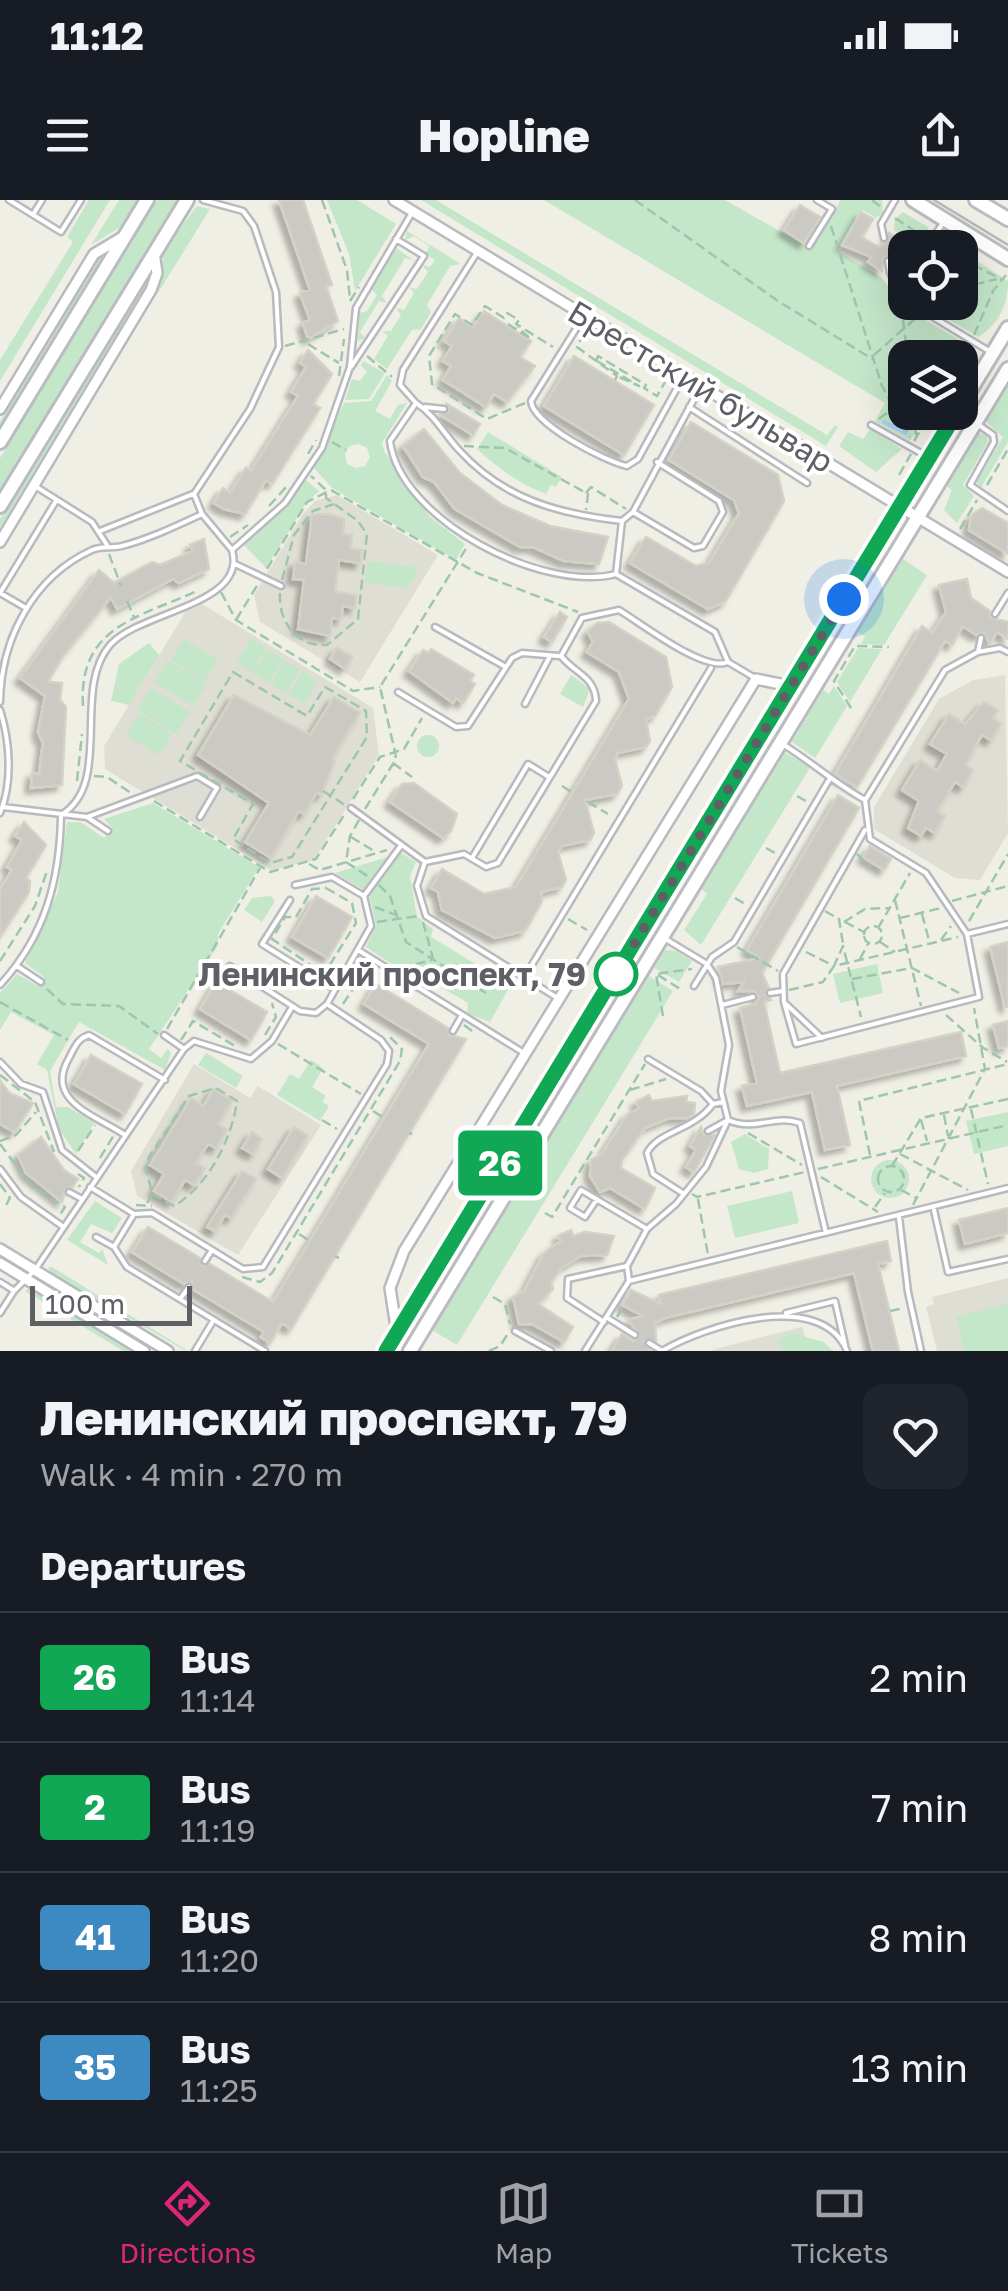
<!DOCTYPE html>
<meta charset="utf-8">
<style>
body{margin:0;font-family:"Golos Text",sans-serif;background:#20242c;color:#f1f3f6;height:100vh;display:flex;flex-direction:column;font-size:38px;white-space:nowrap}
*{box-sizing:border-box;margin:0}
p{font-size:32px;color:#9ea1a6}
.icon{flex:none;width:55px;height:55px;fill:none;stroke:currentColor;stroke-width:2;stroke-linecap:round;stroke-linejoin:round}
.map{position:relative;height:1151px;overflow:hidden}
.side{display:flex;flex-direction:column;background:#171b24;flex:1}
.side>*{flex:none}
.badge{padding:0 20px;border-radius:8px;font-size:35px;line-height:65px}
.controls{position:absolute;left:888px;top:30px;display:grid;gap:20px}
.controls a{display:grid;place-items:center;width:90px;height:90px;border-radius:20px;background:#171b24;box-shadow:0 10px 40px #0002;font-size:50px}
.scale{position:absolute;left:30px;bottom:25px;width:162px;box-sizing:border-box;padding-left:10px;border:5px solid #5e6066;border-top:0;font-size:28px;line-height:35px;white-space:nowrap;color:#5e6066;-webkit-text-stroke:8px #fff;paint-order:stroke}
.you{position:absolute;width:50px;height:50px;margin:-25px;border:8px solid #fff;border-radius:50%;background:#1a73e8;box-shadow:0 0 0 15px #1a73e833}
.map>.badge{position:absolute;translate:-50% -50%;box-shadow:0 0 0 5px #fff}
h2{padding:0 40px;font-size:38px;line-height:90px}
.round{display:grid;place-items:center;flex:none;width:105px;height:105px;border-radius:20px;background:#20242c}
.headline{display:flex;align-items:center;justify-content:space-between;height:170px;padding:0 40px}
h1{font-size:48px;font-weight:800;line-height:75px}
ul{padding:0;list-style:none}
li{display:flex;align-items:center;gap:30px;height:130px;padding:0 40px;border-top:2px solid #363941}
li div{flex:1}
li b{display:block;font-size:38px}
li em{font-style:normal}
li .badge{min-width:110px;font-weight:700;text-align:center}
.status{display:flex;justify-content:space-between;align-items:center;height:70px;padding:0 50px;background:#171b24;direction:ltr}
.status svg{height:28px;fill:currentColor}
header{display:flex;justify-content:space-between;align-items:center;height:130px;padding:0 40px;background:#171b24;font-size:45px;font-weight:800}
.dock{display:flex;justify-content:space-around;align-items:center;height:140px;border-top:2px solid #363941;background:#171b24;font-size:28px;color:#9ea1a6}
.dock a{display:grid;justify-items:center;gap:5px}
.dock .active{color:#db2777}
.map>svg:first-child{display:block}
</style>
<div class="status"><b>11:12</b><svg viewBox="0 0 49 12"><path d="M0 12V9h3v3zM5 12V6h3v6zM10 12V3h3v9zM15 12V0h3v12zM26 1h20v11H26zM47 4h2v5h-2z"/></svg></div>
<header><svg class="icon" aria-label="menu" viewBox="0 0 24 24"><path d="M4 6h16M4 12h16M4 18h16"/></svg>Hopline<svg class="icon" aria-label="share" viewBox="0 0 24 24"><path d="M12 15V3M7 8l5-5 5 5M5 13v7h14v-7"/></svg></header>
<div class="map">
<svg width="1008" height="1151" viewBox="0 0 1008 1151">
<defs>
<filter id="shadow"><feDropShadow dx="-5.5" dy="5.5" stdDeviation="2.5" flood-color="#0004"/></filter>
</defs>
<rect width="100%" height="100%" fill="#f0efe6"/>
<!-- education -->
<path fill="#dfded5" d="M337,295L438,355L360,482L260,422L254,395L303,314L315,301Z
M202,404L373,508L379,555L314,660L271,670L105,569L104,546L186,411Z
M1005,475L1008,633L980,680L955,678L874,629V607L939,499L973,480Z
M194,864L250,898L258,886L321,925L238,1055L137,996L131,971Z
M1008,1078V1151H937L926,1107L934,1104L932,1097Z
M802,1127L810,1151H712L715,1149Z"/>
<!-- green -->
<path fill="#c4e6c9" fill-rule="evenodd" d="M89,0H110L0,181V160L73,42L67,37Z
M119,0H138L125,24L91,45Z
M157,0H177L0,291V258Z
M327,0H357L396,24L355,91L349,54Z
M421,0H436L827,235L835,225L838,227L826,246Z
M544,0H725L811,49L841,0H882L883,13L876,18L863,10L838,51L882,78L903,107L968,145L960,158H905V212L927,213L910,241L875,221L885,203Z
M197,6L210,9L158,93L164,50Z
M903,12L928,27V37L918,45L894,30L895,19Z
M407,31L461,64L450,66L427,105L431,112L421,129L412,130L387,169L374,159L388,136L382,131H391L401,115L396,108L404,110L414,93L409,87L417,89L428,72L422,65L430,67L435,60L426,54L429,46L414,36L405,40Z
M396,48L413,60L405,58L382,96L387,103L379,101L360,132L365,138L358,141L360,113L367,111L377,95L371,89Z
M110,50L0,230V221L100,57Z
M960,50L1008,81C1008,105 999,123 979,137L919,103L960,102Z
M148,74L146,87L0,328V319Z
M363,161L385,173L369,199L345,200L352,179L360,181L367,171L361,166Z
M387,175L392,181L375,211L390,219L398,205L407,203L382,243L384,251L430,317L465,344L456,360L332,288L314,268L344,203L371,201ZM359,244L367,248L370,257L365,266L356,268L347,264L345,254L349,246Z
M1008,184V242L980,289L977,281L1003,237L985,221Z
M870,229L902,249L876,272L839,246L848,232L863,239Z
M488,232L562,277L556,287L551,285L546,294C519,284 498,268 477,249Z
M978,233L987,235L988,242L963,285L974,296L957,323L944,310L952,290L946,286Z
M306,280L319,291L307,302L266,368L243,344L272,320Z
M903,359L927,375L884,445L861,444L865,437L858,432Z
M368,361L415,367L418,374L407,388L365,382Z
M184,439L218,460L205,481L171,460Z
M251,439L266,448L252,472L236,463Z
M149,443L159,455L129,505L111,501L119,464Z
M858,448L882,449L850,502L837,482Z
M268,450L283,459L269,483L253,473Z
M167,460L207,484L193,506L154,482Z
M285,460L300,470L286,493L271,484Z
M303,471L318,481L304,504L288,495Z
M571,475L590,489L583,507L560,494Z
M834,486L847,506L815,558L792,542L823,490L829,494Z
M151,488L190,512L176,534L137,510Z
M139,513L172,534L159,555L126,535Z
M417 546a11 11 0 1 1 22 0a11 11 0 1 1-22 0Z
M785,553L811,566L701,745L684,730L707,694L701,689Z
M153,603L259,667L218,734V745L149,849L161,858L168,849L171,853L165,870L79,822L50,871L56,907H68L94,923L76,954L59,929L47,870L37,864L54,835L11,812L0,830V793L17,774L38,786L44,777L25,763L58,692L67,622H80L104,638L112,628L104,619Z
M401,653L416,662L410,677L417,717L433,729L431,737L487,771L495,766L514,779L490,822L467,813L468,803L412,770L405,773L366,747L376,726L369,693L335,673Z
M271,696L275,701L262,722L244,710L252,698Z
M665,750L676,751L692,761L679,782L654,768Z
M877,764L883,793L840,803L833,774Z
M649,776L673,791L457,1145L432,1130Z
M206,853L243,876L236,888L198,865Z
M311,860L323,868L312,887L326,896L322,902L329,906L320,921L277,895L290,874L299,879Z
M1008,912V946L974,954L966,921Z
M745,934L769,949L768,969L754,973L739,969L731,942Z
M871 979a19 19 0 1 1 38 0a19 19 0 1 1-38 0Z
M792,991L799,1023L735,1038L727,1006Z
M95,1001L122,1018L112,1033L91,1024L80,1042L99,1053L102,1049L108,1065L67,1040Z
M52,1067L185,1149L186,1151L51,1073L48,1067Z
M29,1088L132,1151H123L25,1091Z
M1008,1104V1151H964L956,1117Z
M792,1133L824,1142L833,1151H784L776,1141Z"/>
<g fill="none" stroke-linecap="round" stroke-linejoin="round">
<!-- stream -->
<path stroke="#aacdfc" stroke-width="4" d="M884,222L906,233"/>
</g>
<!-- building -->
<path fill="#cbc9c4" stroke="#d4d1c5" stroke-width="2.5" filter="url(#shadow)" d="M279,0H303L332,85L326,86L338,121L308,139L303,123L310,120L300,93L310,90Z
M800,5L820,17L804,43L784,30Z
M861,12L873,19L862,37L878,47L888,41L889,33L900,40L891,56L883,58L882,71L868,62L872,57L842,45Z
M484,111L531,141L520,157L535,166L507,202L494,194L486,207L443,180L451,166L443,161L452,146L444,141L459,118L473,127Z
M308,150L332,174L313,204L320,208L272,284L266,280L245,314L224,309L214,303L223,288L230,293L246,268L251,271L298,196L291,192L306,167L300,163Z
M574,156L654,205L624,255L544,206Z
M447,204L480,224L473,235L440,215L449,211Z
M691,222L778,275L784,301L725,402L708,409L630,363L646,337L696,366L709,363L739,313L734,300L669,260Z
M424,229L460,273L502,305L550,326L608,337L599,364L564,361L533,347H520L455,309L434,282L423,277L403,246Z
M982,308L1008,323V354L969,330L971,316Z
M328,314L344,319L343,334L352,335L350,348L362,350L360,363L339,360L335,392L356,395L355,408L343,406L341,419L332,418L330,436L298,429L304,380L293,379L295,362L306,364L312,315Z
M204,339L209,369L179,383L173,379L117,409L111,397L63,456L48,482L62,483L60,500L66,507L62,585L31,588L32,573L39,574L43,543L38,532L45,496L20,478L99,370L114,383L152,362L160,365L193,351L190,345Z
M967,379L971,398L990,411L991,418L1008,422V439L997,432L990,444L984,433L976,435L963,426L952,445L945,441L857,587L839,577L835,574L922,426L932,433L946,412L939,385Z
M560,412L567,417L552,442L544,437Z
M609,422L666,457L672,487L655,516L646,519L650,541L646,547L618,553L615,559L622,586L617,594L585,600L594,633L590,640L562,646L558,652L566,680L562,687L541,692L542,701L525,731L495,738L442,710L438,692L431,688L442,669L484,694L516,687L629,499L619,472L587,452L593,442L588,432L597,423Z
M337,448L352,457L345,469L330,459Z
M431,449L474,475L470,481L475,484L463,503L456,498L453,503L409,471L423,450L428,453Z
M234,495L310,535L334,497L360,513L332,559L335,561L321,595L317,592L304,614L299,611L271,658L245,642L269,603L198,555Z
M984,502L998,510L992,518L1001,524L991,540L982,535L970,556L965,564L973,570L963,587L955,582L937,611L945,616L935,633L926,628L921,636L908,628L919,601L902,590L920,560L937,571L947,554L930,544L949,514L965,524Z
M414,583L457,614L451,631L443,638L390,602L402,584Z
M838,595L859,608L762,773L769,788L765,795L771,800L764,802L780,873L961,832L966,856L837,886L850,945L825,950L812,892L747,906L742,886L757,883L740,808L755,804L759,797L754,791H738L744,782L723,784L718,767L760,758L747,750Z
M24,622L46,645L26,678L30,681L29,692L0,737V689L12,670L7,667L22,640L15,636Z
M870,646L891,659L884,670L863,657Z
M316,696L352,717L328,758L292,737Z
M1008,742V807H1005L990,747Z
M216,782L267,812L251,840L200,809Z
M376,784L448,828L449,835L466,839L291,1129L282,1123L270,1143L261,1137L264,1132L194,1090L192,1082L184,1084L132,1052L148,1027L200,1058L203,1066L210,1064L273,1102L429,844L364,804Z
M1008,821V846L999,848L993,825Z
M91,855L142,884L125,914L74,884Z
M0,880L9,893L33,903L15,932L0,924Z
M214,889L232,901L218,924L227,930L216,948L208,944L196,963L205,968L194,985L185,980L172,1002L154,991L164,974L150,965L191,898L203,906Z
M649,895L652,901L687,896L686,902L695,903L694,914L688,918H669L645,928L622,960L621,968L655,988L645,1009L610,988L600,992L590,976L591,960L602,954L627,915L639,908L636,902Z
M294,927L308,936L282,978L268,969Z
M701,927L704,935H715L694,972L686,967L696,950L690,946Z
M252,932L262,939L253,954L242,948Z
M41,937L64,970L78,979L72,987L65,989L62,1002L26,973L18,955Z
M242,971L256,979L231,1018L225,1015L215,1031L207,1027Z
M1008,1008V1033L965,1044L959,1020Z
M571,1030L573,1036L585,1032L614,1036L607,1055L581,1056L561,1068L551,1083L553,1089L538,1104L573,1127L564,1142L532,1124H519L513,1097L524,1091L544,1053L561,1041L558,1036Z
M887,1041L891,1061L878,1064L899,1151H873L854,1073L665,1118L655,1123L656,1141H644L650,1151H612L622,1134L633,1141L640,1136L628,1120L643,1116L622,1105L631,1090L661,1104L659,1095Z"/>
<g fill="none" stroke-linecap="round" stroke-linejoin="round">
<!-- lane casing -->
<g stroke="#b9babf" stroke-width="9">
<path id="lane" d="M9,0L61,32L81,0
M203,0L243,11L254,26L276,92L279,147L250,209L194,294L202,314L232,350
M34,13L42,0
M884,38L881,24L895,0
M809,46L832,9L817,0
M920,48L930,42L943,23
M888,61L890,73L905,99
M890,73L905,50
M908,102L989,151
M584,116L531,201C533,224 604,261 627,266L638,259L682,179
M351,167L424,56L396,39
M701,186L633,312L622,321L616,374L715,432L728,462L755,478
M416,203L400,185L403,170L478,51
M425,207L444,209
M689,207L807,283
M871,225L928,257
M979,225L993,235L994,242L970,285L1008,311
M35,286L92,322L107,345
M633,312L694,348L703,346L723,312L719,301L657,262
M100,331L193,294
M235,364L281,386
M616,374C543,393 400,320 390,241L416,203C435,215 444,234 459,250C503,299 559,314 622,321
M0,393L56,301
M0,393L26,408
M995,414L1008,393
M435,427L504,466
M978,452L981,438
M398,492L456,527L468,526L512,458L522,453L559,456
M0,502C1,439 33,377 92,350C104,345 111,349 122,346C149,339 176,326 202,314
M525,504L549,458
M0,510C10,541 13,583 0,613
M784,545C813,563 836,584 865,600L870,639L926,673L967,734L1008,724
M866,599L945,470L978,452L1000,448L1008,452
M3,607L87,617L197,576L217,588L200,617
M351,608L425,662L417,686L426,716L559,799
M87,617L108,631
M865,630L783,774L784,802L796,844L979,797L967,734
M472,658L528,564L549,577
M425,662L464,654L486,667L498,663L596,501C595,476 574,473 561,456L582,418L619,410C642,424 705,473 728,462
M364,696L400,647
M290,700L262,744L334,789
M358,750L524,853
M17,766L41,782
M230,766L300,811L316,813L327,804L371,726L364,696L332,677L295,685
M524,778L711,468
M0,785C45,736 60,680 61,615C114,583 71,490 110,445C140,411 248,405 232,350L285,303L322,248L350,167L356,108L413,11
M694,786L712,757L734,742L829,580
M770,793L783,791
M786,804L822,838
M722,805L753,797
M453,831L462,815
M164,835L184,849
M648,859L701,891L713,904L723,902
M0,862L21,884L43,892L62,950L96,977
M708,931L728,920C756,932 772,914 800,923L826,1033
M125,935C95,915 44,901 69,858C75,847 77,839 89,835L165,880
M0,969L21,997L62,1026
M90,987L134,1014L152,1013L243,1069L263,1067L387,864L389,851L381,840L327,804
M69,992L82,999
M684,994L653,974L647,953C658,931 693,931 713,904
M597,999L585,1017L570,1008L581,990L647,1029
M934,1010L948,1072L1008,1059
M899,1017L908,1092L921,1151
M96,1037L114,1047L127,1067L265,1151
M114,1047L134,1014
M205,1061L212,1050
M629,1081L1008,988
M0,1082L13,1090
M180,1099L189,1087
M0,1113L14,1091L35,1070L184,849L194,841L251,859L272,841L292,807
M786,1113L835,1101L845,1145
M606,1117L635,1135
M604,1122L567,1098L568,1079L627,1066
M515,1131L551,1151
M649,1143L662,1151
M195,1151L213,1121
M585,1151L629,1081L627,1066L647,1029L676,1004L706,967L728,920L721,891L729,845L716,778L707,764L664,738
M662,1151C704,1126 821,1088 847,1151"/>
</g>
<!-- street casing -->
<g stroke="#b9babf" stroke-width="14">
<path id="street" d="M394,0L1008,372
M0,209L94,54L124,36
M0,342L151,90L157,73L154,53
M0,1049L168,1151
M0,1063L144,1151
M397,1133L390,1088L404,1051L756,479L790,486"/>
</g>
<!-- secondary casing -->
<g stroke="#babcc1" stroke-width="18">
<path id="secondary" d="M913,0L1008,59
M976,0L1008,19
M960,207L1008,128
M0,242L147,0
M0,306L187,0
M386,1151L957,212
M410,1151L1008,169"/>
</g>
<!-- path -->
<path stroke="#9ec6ae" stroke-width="2.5" stroke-dasharray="10 5" stroke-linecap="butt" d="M322,0L347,70L350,99
M635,0L778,101L874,160
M872,0L881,7
M895,18L922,36
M831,26L882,186L910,237
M960,58L1001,79
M960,88L997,79
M350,101L359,87
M901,105L908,158
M508,124L531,139L517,127
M584,133L577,147L617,176L615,180
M974,135L993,91L1006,75
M308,144L339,163
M285,146L344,129
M874,155L917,117
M367,156L392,177
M596,161L598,156L646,185L644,188L657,196L665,182
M597,161L639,186L617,176
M960,164L970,147
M339,176L344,139
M525,203L487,219L432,184L429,156L455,114L472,125L485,106L504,118L507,113L519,120L516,124L553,147
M914,212L916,235
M879,219L905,199
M914,241L931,212
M332,242L346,250
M464,246L505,248L588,294L586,310
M308,254L316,240
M899,275L911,254
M987,285L1008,249
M586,293L591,287L626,309
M269,306L287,286
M960,329L977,300
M230,337L248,325
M109,354L121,386
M267,369L307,302L331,290L477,373L578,412
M282,380L294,335L313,311L334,304
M221,392L236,420L353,491L380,487
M280,393C278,423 298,447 327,445L358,419L367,334L358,321L326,298V290L311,276
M127,401L134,417
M236,420L258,384
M233,472L307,516L325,487L366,511L367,537L292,657L270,663L233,639L253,604L180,561Z
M83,506C78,428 136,418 195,392
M851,508L834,481L855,446L889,447
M393,563L412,577
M94,576L107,577L131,593
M77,581L82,534
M562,586L573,593
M323,591L345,605
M797,596L806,601
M353,599L380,557L395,552L380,487L467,347
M154,601L270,672L316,659L344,615
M588,602L608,614
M365,609L396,559L395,552L404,549L422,518
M359,620L350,636L346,662L369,677
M351,637L374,651
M766,648L775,653
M857,654L871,667
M309,664L320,670L387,650
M379,685L390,696L406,742L486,793
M326,688L352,703L356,723L324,774L272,739L285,717H296L312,689Z
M735,698L745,704
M895,700L921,806
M952,701L1008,686
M375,707L396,715
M825,711L839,719L843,744
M922,714L930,744
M900,718L941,708
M568,719L587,730
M969,721L1008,654
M377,722L418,716
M423,722L433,758
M844,722L865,709L889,708
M845,722L864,732
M864 735a9 9 0 1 1 18 0a9 9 0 1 1-18 0Z
M878,728L910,673
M941,740L951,726
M880,742L895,752
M737,747L778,771
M806,752L834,766L843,746L861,817
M860,759L868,744
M0,761L35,706L47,671
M401,768L432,760
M658,775L680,789
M852,779L912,768L959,793
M47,789L63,804L119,806L158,834
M789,790L823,782L834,766L958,737
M0,802L68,840
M343,804L368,766
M946,815L982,847L1007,862
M663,816L656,774L692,769
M464,825L472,831
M167,829L260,668
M265,835L276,817L272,803
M181,840L193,821L235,846
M278,844L361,894
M0,875L35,902L54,952
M630,890L666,879
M971,909L988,984
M373,911L384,918
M944,915L948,936
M322,920L337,929
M921,920L927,941
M409,933L412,934
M748,933L802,965
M0,941L16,935L36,912
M0,944L32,987L65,1007L59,1016
M78,951L95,925
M900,954L968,990
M870,955L859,901L1008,864
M100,958L114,935
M878 979a13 13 0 1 1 26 0a13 13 0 1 1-26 0Z
M892,966L921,918L1008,899
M818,969L1008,925
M78,974L84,978L79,987
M821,977L878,1012
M0,984L10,998L5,1007
M901,990L916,998
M692,994L697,997L805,972
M698,999L708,1055
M147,1003L152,994L146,967L149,957L189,896L216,888L237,901C232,939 208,986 174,1006L152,994
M136,1005L152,1006
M913,1005L985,869L974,808
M875,1007L885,993
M545,1013L552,1017L645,864
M299,1034L310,1041
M335,1056L339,1058
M242,1077L260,1082L272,1073L400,861L402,849L387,834
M493,1097L505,1104L510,1124
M890,1111L904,1108
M617,1117L624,1105
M489,1151L500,1146L509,1132"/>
<!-- lane -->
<use href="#lane" stroke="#fff" stroke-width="4"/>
<!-- street -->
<use href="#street" stroke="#fff" stroke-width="9"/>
<!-- secondary -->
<use href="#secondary" stroke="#fff" stroke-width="12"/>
<!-- tram -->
<path stroke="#b7b7b8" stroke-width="2.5" d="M934,0L1008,45"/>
</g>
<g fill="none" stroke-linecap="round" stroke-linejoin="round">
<!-- line casing -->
<g stroke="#fff" stroke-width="22">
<path id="line" d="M386,1151L957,212"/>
</g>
<!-- line -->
<use href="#line" stroke="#10a855" stroke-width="15"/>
<!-- walk -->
<path stroke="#5e6066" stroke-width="10" stroke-dasharray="0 18" d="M616,774L844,399"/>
</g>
<!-- markers -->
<circle fill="#fff" stroke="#10a855" stroke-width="5" cx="616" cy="774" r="20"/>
<g text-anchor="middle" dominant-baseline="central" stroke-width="8" stroke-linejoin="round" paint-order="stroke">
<!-- street labels -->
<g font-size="32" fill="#5e6066" stroke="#fff">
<text transform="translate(701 186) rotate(31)">Брестский бульвар</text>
</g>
<!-- stop labels -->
<g font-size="32" font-weight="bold" fill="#5e6066" stroke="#fff" text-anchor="end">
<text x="586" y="774">Ленинский проспект, 79</text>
</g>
</g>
</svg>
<div class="controls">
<a><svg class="icon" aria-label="locate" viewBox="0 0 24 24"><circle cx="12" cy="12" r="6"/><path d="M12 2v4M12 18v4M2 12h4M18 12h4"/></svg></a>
<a><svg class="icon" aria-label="layers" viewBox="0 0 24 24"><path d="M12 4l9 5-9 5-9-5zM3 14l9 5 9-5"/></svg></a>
</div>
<div class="scale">100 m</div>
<div class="you" style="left:844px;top:399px"></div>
<b class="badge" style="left:500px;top:963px;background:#10a855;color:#fff">26</b>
</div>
<section class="side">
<div class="headline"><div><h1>Ленинский проспект, 79</h1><p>Walk · 4 min · 270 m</p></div><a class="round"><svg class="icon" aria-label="heart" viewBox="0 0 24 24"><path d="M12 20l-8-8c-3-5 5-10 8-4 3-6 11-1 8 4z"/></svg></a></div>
<h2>Departures</h2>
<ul>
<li><span class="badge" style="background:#10a855;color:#fff">26</span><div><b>Bus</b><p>11:14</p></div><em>2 min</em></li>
<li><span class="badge" style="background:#10a855;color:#fff">2</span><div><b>Bus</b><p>11:19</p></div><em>7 min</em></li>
<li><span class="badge" style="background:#3d8ac2;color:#fff">41</span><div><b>Bus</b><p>11:20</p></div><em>8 min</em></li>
<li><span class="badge" style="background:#3d8ac2;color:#fff">35</span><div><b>Bus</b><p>11:25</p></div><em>13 min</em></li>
</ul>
</section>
<nav class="dock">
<a class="active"><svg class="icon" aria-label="directions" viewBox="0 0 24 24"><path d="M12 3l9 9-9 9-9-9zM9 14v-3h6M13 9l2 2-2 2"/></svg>Directions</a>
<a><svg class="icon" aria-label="map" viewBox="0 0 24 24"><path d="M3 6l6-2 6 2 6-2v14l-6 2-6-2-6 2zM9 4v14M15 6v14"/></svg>Map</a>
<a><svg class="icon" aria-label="tickets" viewBox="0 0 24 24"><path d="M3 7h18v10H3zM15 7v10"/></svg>Tickets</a>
</nav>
